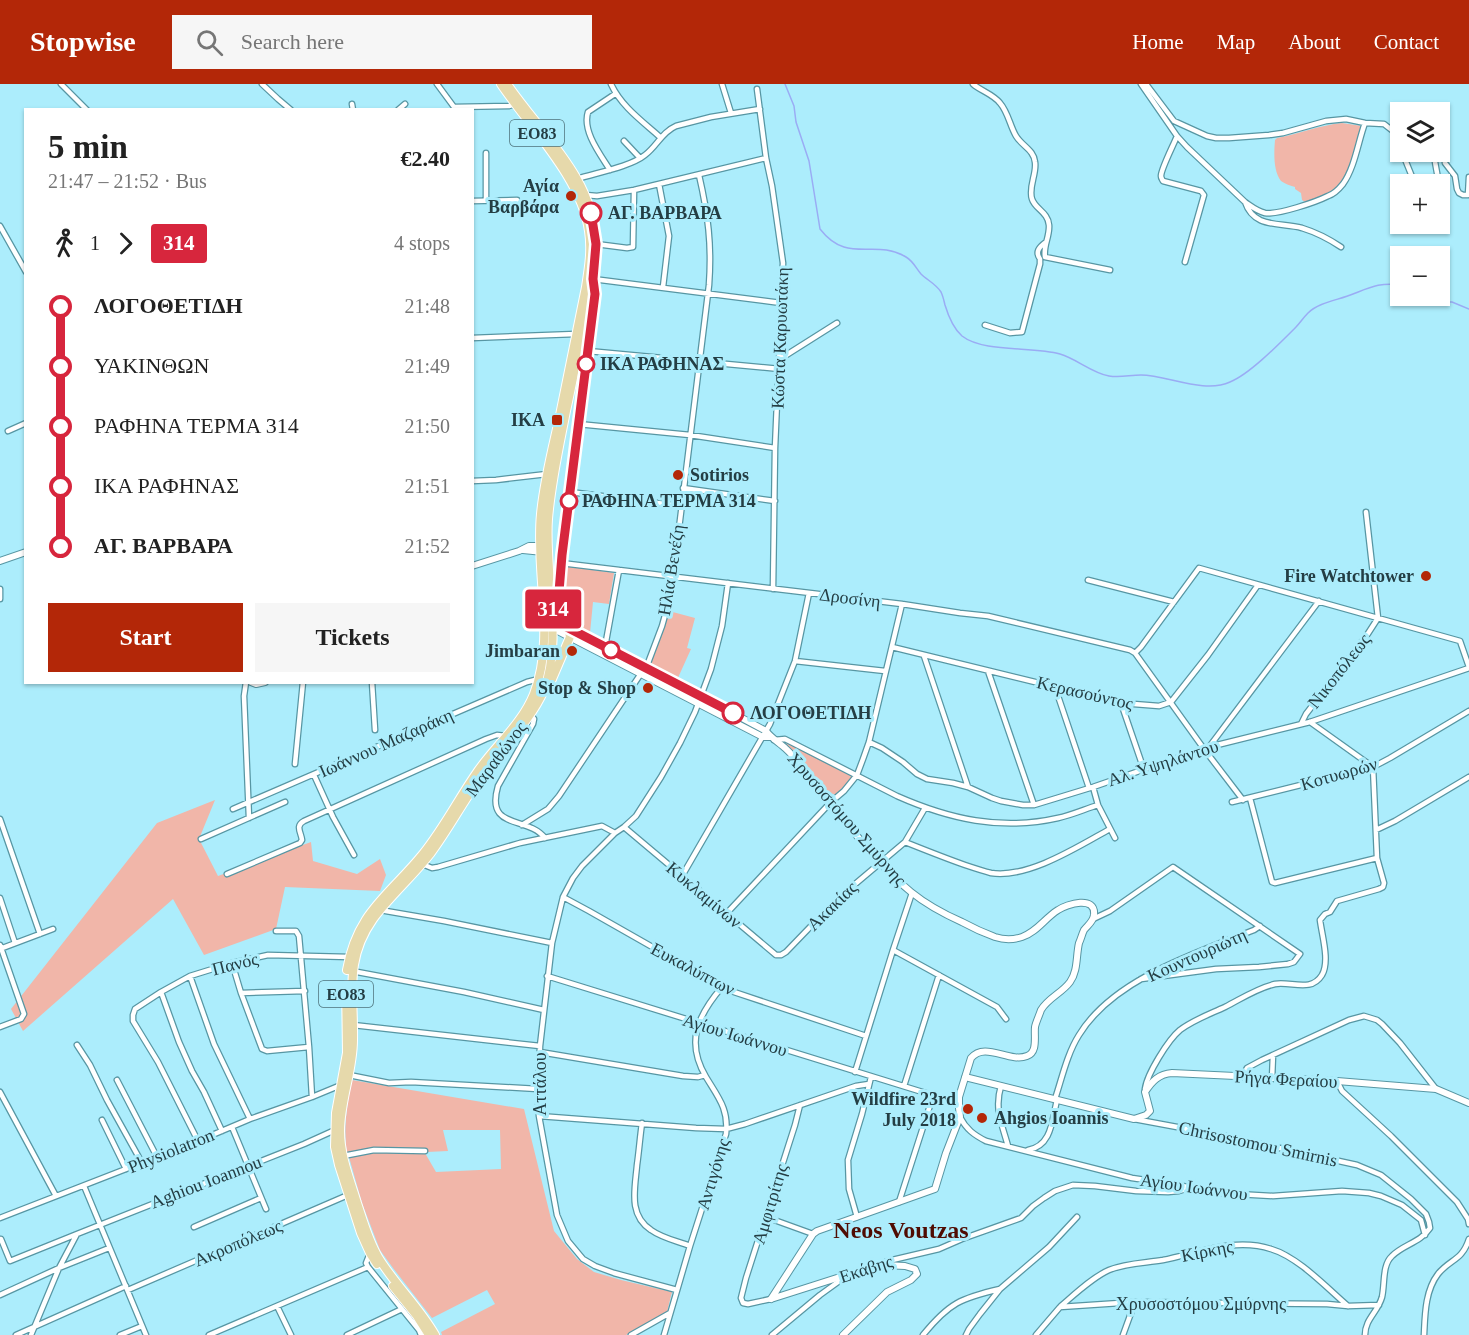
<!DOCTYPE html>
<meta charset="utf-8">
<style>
body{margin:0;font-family:"Times New Roman",serif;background:#f6f6f6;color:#222;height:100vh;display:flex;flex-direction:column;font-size:22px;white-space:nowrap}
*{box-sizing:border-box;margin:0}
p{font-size:20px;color:#767676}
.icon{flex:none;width:33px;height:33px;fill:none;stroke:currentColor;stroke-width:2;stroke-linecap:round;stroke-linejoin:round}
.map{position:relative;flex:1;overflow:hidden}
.sheet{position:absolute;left:24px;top:24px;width:450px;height:576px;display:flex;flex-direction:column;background:#fff;border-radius:0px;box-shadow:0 2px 4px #0004}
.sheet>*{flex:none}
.badge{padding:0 12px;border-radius:4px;font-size:21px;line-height:39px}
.fabs{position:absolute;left:1390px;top:18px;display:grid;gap:12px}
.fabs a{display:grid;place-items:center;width:60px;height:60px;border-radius:0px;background:#fff;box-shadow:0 2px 4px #0004;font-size:30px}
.map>.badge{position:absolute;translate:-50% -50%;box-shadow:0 0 0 3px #fff}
.legs{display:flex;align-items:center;gap:9px;height:66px;padding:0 24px;font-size:20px}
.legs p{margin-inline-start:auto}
.summary{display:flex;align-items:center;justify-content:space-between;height:102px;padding:0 24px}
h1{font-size:33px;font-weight:800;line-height:45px}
.cta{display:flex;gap:12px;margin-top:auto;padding:12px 24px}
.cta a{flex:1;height:69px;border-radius:0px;background:#b32708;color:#fff;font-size:24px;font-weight:800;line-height:69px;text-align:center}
.cta a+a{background:#f6f6f6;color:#222}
ul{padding:0 24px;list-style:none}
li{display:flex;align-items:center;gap:21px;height:60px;font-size:22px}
li i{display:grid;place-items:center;width:9px;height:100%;margin:0 8px;background:currentColor}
li i::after{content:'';width:15px;height:15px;margin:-8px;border:4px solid;border-radius:50%;background:#fff}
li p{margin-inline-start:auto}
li:first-child i{background:linear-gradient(#0000 50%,currentColor 0)}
li:last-child i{background:linear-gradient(currentColor 50%,#0000 0)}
header{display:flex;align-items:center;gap:36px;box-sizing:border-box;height:84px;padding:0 30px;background:#b32708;color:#fff}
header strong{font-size:28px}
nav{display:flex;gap:33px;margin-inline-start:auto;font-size:21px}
.search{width:420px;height:54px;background:#f6f6f6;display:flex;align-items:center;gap:15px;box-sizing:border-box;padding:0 21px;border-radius:0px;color:#767676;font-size:22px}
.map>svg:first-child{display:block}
</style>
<header>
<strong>Stopwise</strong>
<div class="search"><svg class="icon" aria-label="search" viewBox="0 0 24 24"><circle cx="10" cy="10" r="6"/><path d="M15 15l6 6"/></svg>Search here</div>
<nav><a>Home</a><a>Map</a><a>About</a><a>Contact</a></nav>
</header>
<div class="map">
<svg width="1469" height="1251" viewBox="0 0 1469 1251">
<rect width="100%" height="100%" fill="#acedfc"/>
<!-- green -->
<path fill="#f1b6a9" d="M1342,39L1362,42C1348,81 1354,108 1305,118L1302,116L1301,109L1295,105V103C1291,102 1285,100 1281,97C1273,87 1274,68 1275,56L1277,54C1299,50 1320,41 1342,39Z
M565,482L614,489L609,520L593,518L590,549L559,533Z
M669,527L695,534L687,564L691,565L677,596L649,583L659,558Z
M784,657L854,693L832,714Z
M215,716L199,755L218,792L311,758L313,777L357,790L380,775L386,791L380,807L285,803L276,845L204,871L173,815L23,947L11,925L157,739Z
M352,996L524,1025L554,1147L577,1175L594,1188L621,1196L672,1208L667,1228L626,1251H442L441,1248L495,1220L487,1206L432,1234L393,1184L380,1166L362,1119L349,1073L375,1067L425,1069L436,1088L501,1085L500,1046H443L448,1067L427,1068L386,1064L347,1070C343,1044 347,1021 352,996Z"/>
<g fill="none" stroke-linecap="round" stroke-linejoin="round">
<!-- stream -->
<path stroke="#9aacf4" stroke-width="1.5" d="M785,0L794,22L796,38L809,77L820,145C848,181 874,154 906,173C913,177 916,184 921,190C927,196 936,200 941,208C943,212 944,217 945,221C948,231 954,245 962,252C984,269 1033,262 1060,270C1077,275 1092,289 1109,292C1120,294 1130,291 1141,291C1167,291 1204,310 1230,298C1250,290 1280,259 1296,243C1300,239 1303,234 1308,229C1319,218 1339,216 1353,210C1371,203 1381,198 1401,201
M1432,212L1443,218H1452L1469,225"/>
<!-- minor casing -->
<g stroke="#5796a3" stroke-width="7">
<path id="minor" d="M61,0L87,26
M262,0L278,15L291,26
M437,0L454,23L509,22L515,20
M611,0C621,22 642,37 660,53
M722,0L731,29
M973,0C981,7 993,10 1000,19C1008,28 1010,42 1016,52C1022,62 1034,66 1035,78C1037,90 1028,103 1032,115C1035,125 1048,128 1049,141C1050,152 1043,162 1045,173L1110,186
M1141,0L1177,52L1187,63L1245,118C1254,145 1280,138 1302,144C1315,148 1329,155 1341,163
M1146,0L1174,37L1207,52L1216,54H1229L1269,51L1283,49L1326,37L1346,35L1365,39L1384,40L1393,47L1401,66
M757,5L766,74L772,102L783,179L775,364L773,505
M352,20L353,26
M398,26L405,20
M1177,52C1174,60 1161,85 1161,92C1161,94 1162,95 1163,97L1201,107L1204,111L1185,178
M624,57L640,74
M1440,63L1444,66L1445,79L1455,92L1457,105L1459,109L1463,111H1468L1469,93
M1402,68L1415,100
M1435,68C1433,80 1439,89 1438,100
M610,86C600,70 582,47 588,28L615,10
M577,95C595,89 630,83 645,71C657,62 662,48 676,42L711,33L760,25
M659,100L669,152L663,203
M586,111L597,112L634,106L766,74
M486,116V69
M472,117L517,116
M1245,118C1251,122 1257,127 1265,129C1278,131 1316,118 1328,112C1334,110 1339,105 1343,100C1355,83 1358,58 1365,39
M0,142L26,188
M596,160L627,164L633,163L634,106
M593,195L781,219
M985,241L1010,249L1022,248L1040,180V175C1035,168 1039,163 1046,158
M472,254L576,250
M588,267L780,285
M780,275L837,239
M578,340L690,351L775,364
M8,347L26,339
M472,397L496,396L547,390
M683,404L775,417
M570,408L681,422
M561,479L902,520L960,529L988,532L1130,566L1135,569L1204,665L1243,716
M1088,496L1174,518
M0,505V515
M552,526L556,523L558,520L562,471L595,210L594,203
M605,563L619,486
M892,563L1121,619L1159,622L1171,618L1208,571L1258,501
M1135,569L1141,563L1199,484L1460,557L1469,583
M924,572L968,703
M795,577L885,587
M988,587L1034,721
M246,598L244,612L249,734
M372,598L375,646
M1055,603L1089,704
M1121,619L1144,686
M530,630L534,635L533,640L498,702C485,747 527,731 545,754
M1301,640L1306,630L1367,551L1378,534L1366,428
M774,656L785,655L897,712C949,735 1001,747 1058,734C1072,731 1085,725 1098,721
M869,658L882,664L903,678L917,690L927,695L953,699L968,703L992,714L1001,717L1023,721H1034L1093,703L1209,663L1310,638L1469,584
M1209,663L1319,517
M295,680L303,598
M314,691L333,733L354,771
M1093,703L1098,721L1115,754
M1250,714L1272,798L1275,799L1377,774L1373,683L1310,638
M1232,718L1373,683L1390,674L1469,627
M233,725L527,598L539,595
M0,735L40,850
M522,741L548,725L559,712L648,579L662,542L669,517L673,493L709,201C712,161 708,130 699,91
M624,743L776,871H781L786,868L813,840L854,801L905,758L925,724
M1376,746L1395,737L1469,693
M201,755L285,718
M905,758C925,766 945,774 965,781C974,784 983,787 991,789C1028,795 1079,762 1110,745
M422,780L432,784L438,783L520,759L602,742L615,749
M227,790L300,759L302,756C301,748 295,742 304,737L486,655L497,651L506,652
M682,792L770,640L795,577L809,509
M563,813L589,827L728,906L866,952
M0,814L15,859
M380,826L444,837L552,859
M726,830L831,718L844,707L857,691L863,675L869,658L902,520
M1093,835L1110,827L1173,783L1300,870L1294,878L1288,880L1259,883L1216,885L1141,895
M276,847H296L299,852L309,963L312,1013
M0,861L24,930L21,935L0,943
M0,865L53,845
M893,866L997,923L1006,935
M232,879L241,909L262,965L267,967L309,963
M352,887L464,908L544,926
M190,892L214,960L250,1035
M547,892L958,1019
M161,908L179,958L192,987L204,1008L222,1047
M241,909L305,907
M353,941L540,962
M77,961L90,981L107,1016L142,1079
M540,968L683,992L698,993L705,991
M855,988L893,866L912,809
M349,991L389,999L411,998L538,1005
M1242,993L1247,984L1262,976L1349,936L1364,932L1377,936L1382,940L1400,959L1436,1005
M1272,995L1273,971
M117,996L157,1073
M1337,997L1342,1007L1391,1052L1457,1118L1468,1135L1469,1140
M904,1002L939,891
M1001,1002C994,1025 1002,1040 1008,1062
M1145,1005C1147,990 1168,956 1180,946C1193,936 1210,930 1225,923C1241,915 1257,904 1275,900C1291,897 1311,909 1322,891C1330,877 1322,852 1320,836L1325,830L1330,828L1337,817L1379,805L1383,803L1384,799L1377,774
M0,1008L56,1112
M1055,1015C1062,994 1067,970 1079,951C1113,895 1196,869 1254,846L1260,842
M539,1032L696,1044L726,1045L745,1040L856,1002L869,1000
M960,1033C966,1045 974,1051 986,1057L1132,1094L1172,1100L1219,1109L1273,1112L1342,1107L1369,1109L1381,1112L1402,1121L1421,1136L1425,1151
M1134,1035L1220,1051L1357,1081L1381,1091L1411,1115L1426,1130L1429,1138L1430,1144C1420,1159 1404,1160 1392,1172C1382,1181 1385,1200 1382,1213C1378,1228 1365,1235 1365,1251
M102,1036L126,1085
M642,1039C640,1053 639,1067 637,1081C635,1105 628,1131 651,1146C662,1154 677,1157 690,1162
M232,1043L266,1125
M198,1057L158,978L133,937V931L135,925L161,908L190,892L232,879L268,871L350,873
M1028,1066C1052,1062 1052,1036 1057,1016
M343,1072L374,1066L425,1067
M84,1102L146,1251
M899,1118L933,1012
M766,1133L813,1150
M857,1133L849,1105L848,1076L862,1030L871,993
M0,1134L198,1057L250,1035L312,1013L341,1001
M194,1143L261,1114
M0,1155H1L10,1177L77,1150
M370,1169L366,1179L368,1183L419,1246L421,1251
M881,1180L888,1177L939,1165L962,1155L1021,1134L1033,1122L1044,1114L1055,1107L1073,1101L1095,1102L1136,1107L1168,1108L1179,1107L1189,1104
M128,1206L348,1111
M677,1206L614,1189L595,1182L583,1175L568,1157L557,1131L539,1032L538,1015L540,962L552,859L563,813L573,794L582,782L615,749L624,743L636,732L661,693L680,659L695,628L711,585L722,542L728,499
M0,1211L59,1184L109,1164
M771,1215L748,1220L743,1219L741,1214L746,1194L795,1041L800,1021
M277,1222L291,1251
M1061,1222C1075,1210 1093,1193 1109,1186C1126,1179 1145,1179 1163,1176C1198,1169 1235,1153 1271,1165C1298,1173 1326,1203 1348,1222
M16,1251L126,1202
M31,1251L59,1184L77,1150L304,1060L335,1046
M120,1251L142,1242
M209,1251L368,1183
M347,1251L402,1225
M631,1251L670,1229
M664,1251L690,1162L726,1050C729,1025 718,1013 706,993C685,958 698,931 722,903
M772,1251L820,1211L838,1198L840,1193
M923,1251C949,1219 961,1214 1000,1205
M966,1251L969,1245L980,1230L1000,1205L1049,1163L1077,1133
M1036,1251L1060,1223L1135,1218L1327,1220L1348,1222L1379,1221
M1123,1251L1135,1218
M1424,1251C1425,1231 1425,1207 1438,1190C1450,1175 1462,1177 1469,1155"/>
</g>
<!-- tertiary casing -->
<g stroke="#5796a3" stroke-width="8">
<path id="tertiary" d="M523,466L543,468
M0,477L26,468
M472,482L519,467L529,462H544
M549,534L701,612L766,647C772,655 780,659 786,665C795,673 802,684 810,693C841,731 873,777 911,808C927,821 944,830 962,838C973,844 984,849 995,853C1004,856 1013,856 1022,853C1037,848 1045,834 1058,826C1067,820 1096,811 1094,831C1093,838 1088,841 1084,846C1082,850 1081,855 1079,859C1076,872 1078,887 1070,898C1062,909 1048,914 1041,926C1039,932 1036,938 1035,943C1034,953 1038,968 1027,972C1009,979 985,957 971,974L959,1013V1024L960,1033L946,1069L935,1105L817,1147L813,1150L771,1215
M550,543L763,653H771
M251,598L256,600L265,598
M965,993L1134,1035L1146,1031L1150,1027L1145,1008C1152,997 1159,990 1172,989L1337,997L1436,1005L1469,1019
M771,1215L881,1180L884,1181L905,1182L915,1185L917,1190L911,1196L887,1208L843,1251"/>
</g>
<!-- primary casing -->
<g stroke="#fff" stroke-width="10">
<path id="primary" d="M547,604L552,595L570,553L569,547L566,543
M347,886C357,828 389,812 423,770C444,744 459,714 478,687C496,661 522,640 534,610C556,552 535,490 541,430C544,398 552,367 559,336C568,292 577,247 586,203C589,184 592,166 589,147C582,95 530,43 501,0
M346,901L347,969L336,1029L335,1063L339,1081L361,1149L370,1169L377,1180
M393,1202L417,1232L429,1251
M435,1251C419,1223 395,1201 378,1173C368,1156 363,1137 357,1119C350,1096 340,1072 340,1047C340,1016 353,987 353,956C354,911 344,876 373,835C390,812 412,793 430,770C450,743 466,712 487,684C506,659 531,636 544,606C563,558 544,487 548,435C551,398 559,363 566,327C575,286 583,245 591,204C594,189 596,173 596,158C593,93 541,50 507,0"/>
</g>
<!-- minor -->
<use href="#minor" stroke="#fff" stroke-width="4.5"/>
<!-- tertiary -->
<use href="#tertiary" stroke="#fff" stroke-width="6"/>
<!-- primary -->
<use href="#primary" stroke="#e6d9ab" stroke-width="8"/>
</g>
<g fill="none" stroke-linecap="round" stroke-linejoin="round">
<!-- line-1 casing -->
<g stroke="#fff" stroke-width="14">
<path id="line-1" d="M591,129L596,160L593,195L595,210L562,471L558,520L556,523L551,526V535L733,629"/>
</g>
<!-- line-1 -->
<use href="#line-1" stroke="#d7263d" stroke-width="9"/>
</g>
<!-- markers -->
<g fill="#b32708" stroke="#acedfc" stroke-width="2">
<circle cx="571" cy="112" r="6"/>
<rect x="551" y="330" width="12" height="12" rx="3"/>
<circle cx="678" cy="391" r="6"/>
<circle cx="1426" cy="492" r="6"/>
<circle cx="572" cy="567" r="6"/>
<circle cx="648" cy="604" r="6"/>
<circle cx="968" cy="1025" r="6"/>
<circle cx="982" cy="1034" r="6"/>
</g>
<g fill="#fff" stroke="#d7263d" stroke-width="3">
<circle cx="591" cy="129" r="10"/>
<circle cx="586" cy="280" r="8"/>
<circle cx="569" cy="417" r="8"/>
<circle cx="611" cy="566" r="8"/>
<circle cx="733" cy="629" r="10"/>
</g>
<g text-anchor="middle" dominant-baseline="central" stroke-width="6" stroke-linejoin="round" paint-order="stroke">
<!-- shield labels -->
<g fill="#acedfc" stroke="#4d727b" stroke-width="1.5">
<rect x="510" y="36" width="54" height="26" rx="4.5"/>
<rect x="319" y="897" width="54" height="26" rx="4.5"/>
</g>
<g font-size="16" font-weight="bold" fill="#243e44">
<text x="537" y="49">ΕΟ83</text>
<text x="346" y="910">ΕΟ83</text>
</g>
<!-- poi labels -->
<g font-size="18" font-weight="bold" fill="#243e44" stroke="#acedfc" text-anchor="end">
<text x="559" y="102">Αγία<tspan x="559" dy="21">Βαρβάρα</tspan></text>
<text x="545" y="336">ΙΚΑ</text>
<text x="690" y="391" text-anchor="start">Sotirios</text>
<text x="1414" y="492">Fire Watchtower</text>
<text x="560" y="567">Jimbaran</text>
<text x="636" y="604">Stop &amp; Shop</text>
<text x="956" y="1015">Wildfire 23rd<tspan x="956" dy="21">July 2018</tspan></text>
<text x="994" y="1034" text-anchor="start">Ahgios Ioannis</text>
</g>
<!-- stop labels -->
<g font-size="18" font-weight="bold" fill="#243e44" stroke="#acedfc" text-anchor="start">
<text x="608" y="129">ΑΓ. ΒΑΡΒΑΡΑ</text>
<text x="600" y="280">ΙΚΑ ΡΑΦΗΝΑΣ</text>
<text x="582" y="417">ΡΑΦΗΝΑ ΤΕΡΜΑ 314</text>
<text x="750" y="629">ΛΟΓΟΘΕΤΙΔΗ</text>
</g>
<!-- street labels -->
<g font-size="18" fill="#243e44" stroke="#acedfc">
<text transform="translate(780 254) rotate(-88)">Κώστα Καρυωτάκη</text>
<text transform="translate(671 486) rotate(-81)">Ηλία Βενέζη</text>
<text transform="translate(850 514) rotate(7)">Δροσίνη</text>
<text transform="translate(1339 587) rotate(-52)">Νικοπόλεως</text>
<text transform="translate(1085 609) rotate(13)">Κερασούντος</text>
<text transform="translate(386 659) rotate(-24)">Ιωάννου Μαζαράκη</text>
<text transform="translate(496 675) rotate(-53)">Μαραθώνος</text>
<text transform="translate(1163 679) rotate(-18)">Αλ. Υψηλάντου</text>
<text transform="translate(1339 690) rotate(-16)">Κοτυωρών</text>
<text transform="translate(847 735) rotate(49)">Χρυσοστόμου Σμύρνης</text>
<text transform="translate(704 811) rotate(40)">Κυκλαμίνων</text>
<text transform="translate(832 822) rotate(-44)">Ακακίας</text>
<text transform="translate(1197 871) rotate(-24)">Κουντουριώτη</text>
<text transform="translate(235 880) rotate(-14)">Πανός</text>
<text transform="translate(693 885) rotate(28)">Ευκαλύπτων</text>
<text transform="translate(735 951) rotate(17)">Αγίου Ιωάννου</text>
<text transform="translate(1286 995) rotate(3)">Ρήγα Φεραίου</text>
<text transform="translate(540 1000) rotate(-90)">Αττάλου</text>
<text transform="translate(1258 1060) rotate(12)">Chrisostomou Smirnis</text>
<text transform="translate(171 1067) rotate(-22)">Physiolatron</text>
<text transform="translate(713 1090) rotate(-73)">Αντιγόνης</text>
<text transform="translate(206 1098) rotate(-21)">Aghiou Ioannou</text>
<text transform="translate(1194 1103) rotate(8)">Αγίου Ιωάννου</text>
<text transform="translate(770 1120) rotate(-73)">Αμφιτρίτης</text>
<text transform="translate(238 1159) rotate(-23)">Ακροπόλεως</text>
<text transform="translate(1207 1167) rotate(-11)">Κίρκης</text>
<text transform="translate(866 1185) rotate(-18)">Εκάβης</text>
<text x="1201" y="1220">Χρυσοστόμου Σμύρνης</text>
</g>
<!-- district labels -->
<g font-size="24" font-weight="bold" fill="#500c02" stroke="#acedfc">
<text x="901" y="1146">Neos Voutzas</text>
</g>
</g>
</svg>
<div class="fabs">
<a><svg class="icon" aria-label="layers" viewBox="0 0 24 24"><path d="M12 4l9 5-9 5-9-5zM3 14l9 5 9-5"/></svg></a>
<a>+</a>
<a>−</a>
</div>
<b class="badge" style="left:553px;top:525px;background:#d7263d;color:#fff">314</b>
<section class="sheet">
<div class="summary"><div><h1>5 min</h1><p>21:47 – 21:52 · Bus</p></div><b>€2.40</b></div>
<div class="legs"><svg class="icon" aria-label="walk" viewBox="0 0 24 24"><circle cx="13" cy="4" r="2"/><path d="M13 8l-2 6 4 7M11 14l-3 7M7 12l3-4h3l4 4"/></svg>1<svg class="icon" aria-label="forward" viewBox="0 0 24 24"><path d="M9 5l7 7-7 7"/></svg><b class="badge" style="background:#d7263d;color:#fff">314</b><p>4 stops</p></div>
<ul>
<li><i style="color:#d7263d"></i><b>ΛΟΓΟΘΕΤΙΔΗ</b><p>21:48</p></li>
<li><i style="color:#d7263d"></i><span>ΥΑΚΙΝΘΩΝ</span><p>21:49</p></li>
<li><i style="color:#d7263d"></i><span>ΡΑΦΗΝΑ ΤΕΡΜΑ 314</span><p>21:50</p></li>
<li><i style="color:#d7263d"></i><span>ΙΚΑ ΡΑΦΗΝΑΣ</span><p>21:51</p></li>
<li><i style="color:#d7263d"></i><b>ΑΓ. ΒΑΡΒΑΡΑ</b><p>21:52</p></li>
</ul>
<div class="cta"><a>Start</a><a>Tickets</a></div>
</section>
</div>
